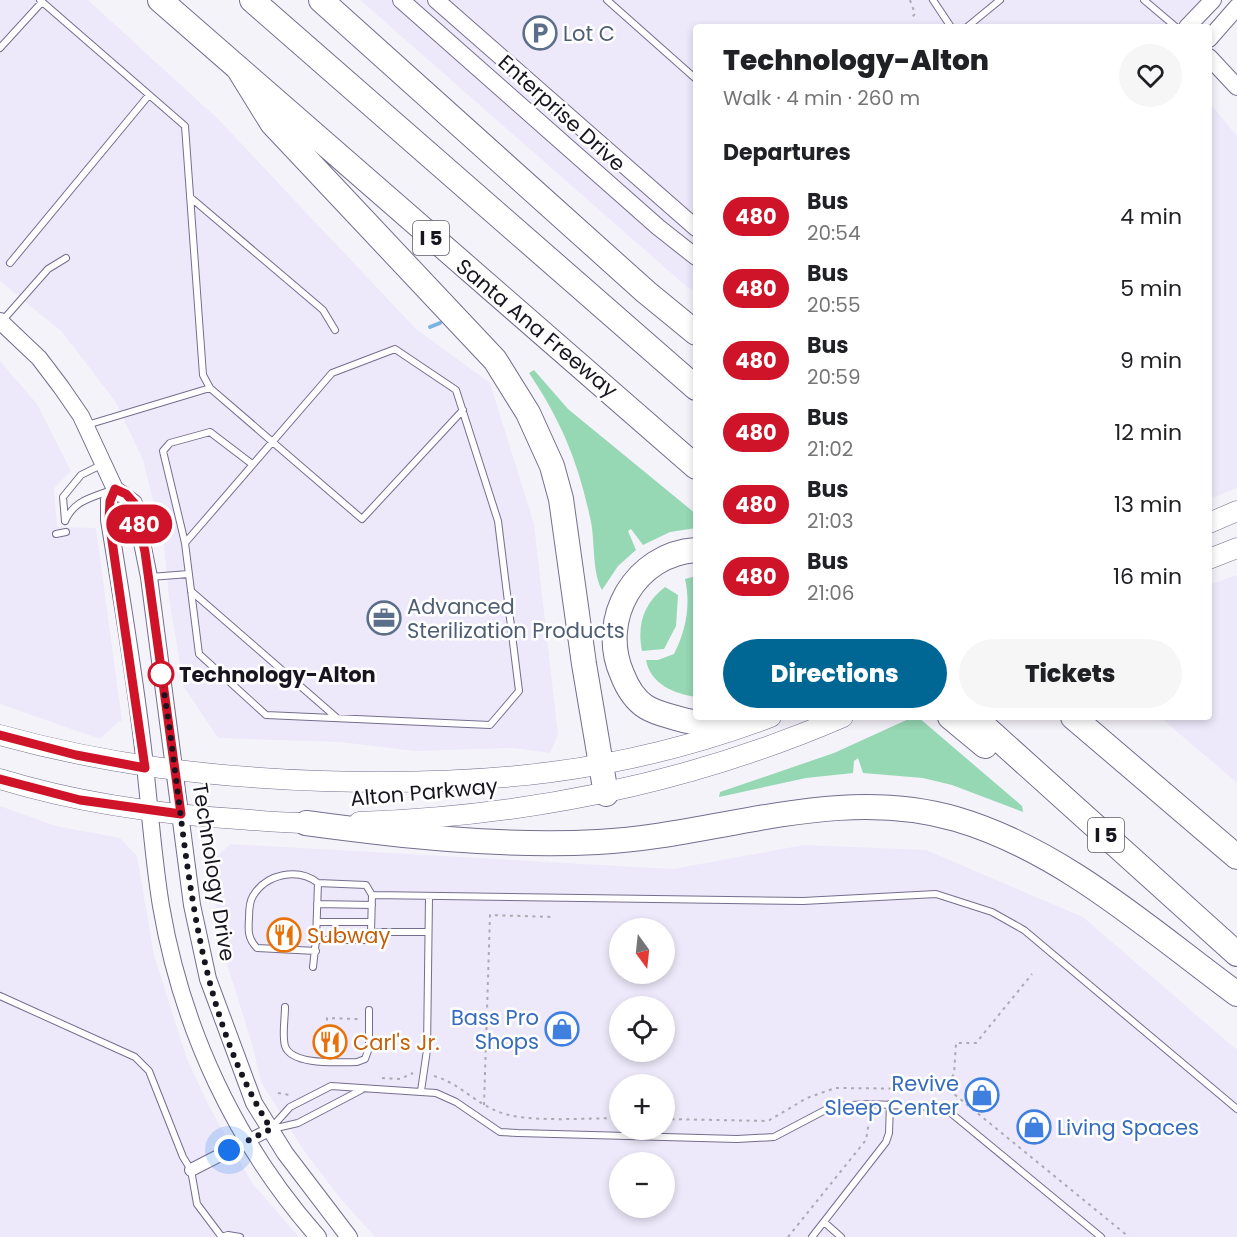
<!DOCTYPE html>
<meta charset="utf-8">
<style>
body{margin:0;font-family:Poppins,sans-serif;background:#f6f6f6;color:#202124;height:100vh;display:flex;flex-direction:column;font-size:22px;white-space:nowrap}
*{box-sizing:border-box;margin:0}
p{font-size:20px;color:#757577}
.icon{flex:none;width:33px;height:33px;fill:none;stroke:currentColor;stroke-width:2;stroke-linecap:round;stroke-linejoin:round}
.map{position:relative;flex:1;overflow:hidden}
.side{position:absolute;left:693px;top:24px;width:519px;height:696px;display:flex;flex-direction:column;background:#fff;border-radius:6px;box-shadow:0 3px 9px #0003}
.side>*{flex:none}
.badge{padding:0 12px;border-radius:20px;font-size:21px;line-height:39px}
.needle{width:39px;rotate:165deg}
.controls{position:absolute;left:609px;top:918px;display:grid;gap:12px}
.controls a{display:grid;place-items:center;width:66px;height:66px;border-radius:50%;background:#fff;box-shadow:0 3px 9px #0003;font-size:30px}
.you{position:absolute;width:30px;height:30px;margin:-15px;border:4px solid #fff;border-radius:50%;background:#1a73e8;box-shadow:0 0 0 9px #1a73e833}
.map>.badge{position:absolute;translate:-50% -50%;box-shadow:0 0 0 3px #fff}
h2{padding:0 30px;font-size:22px;line-height:54px}
.round{display:grid;place-items:center;flex:none;width:63px;height:63px;border-radius:32px;background:#f6f6f6}
.summary{display:flex;align-items:center;justify-content:space-between;height:102px;padding:0 30px}
h1{font-size:28px;font-weight:800;line-height:45px}
.primary-button{display:flex;gap:12px;margin-top:auto;padding:12px 30px}
.primary-button a{flex:1;height:69px;border-radius:36px;background:#006694;color:#fff;font-size:24px;font-weight:800;line-height:69px;text-align:center}
.primary-button a+a{background:#f6f6f6;color:#202124}
ul{padding:0;list-style:none}
li{display:flex;align-items:center;gap:18px;height:72px;padding:0 30px}
li div{flex:1}
li b{display:block;font-size:22px}
li em{font-style:normal}
li .badge{min-width:66px;font-weight:700;text-align:center}
.map>svg:first-child{display:block}
</style>
<div class="map">
<svg width="1237" height="1237" viewBox="0 0 1237 1237">
<rect width="100%" height="100%" fill="#f5f3fa"/>
<!-- built -->
<path fill="#ede9fa" fill-rule="evenodd" d="M0,0H88L218,119L416,329L490,383L534,524L558,735L550,753L513,748L415,751L340,742L218,738L184,687L169,598L164,546L143,460L115,401L62,332L0,281Z
M360,0H1202L1172,27H696V291L687,287Z
M1209,102L1237,136V488L1209,499Z
M0,361L37,404L71,471L54,488L57,527L96,528L122,721H119L100,739L0,704Z
M1237,575V783L1160,717H1209V585Z
M0,806L56,826L120,838L137,856L154,955L187,1059L210,1108L252,1183L299,1237H0Z
M230,844L673,869L804,845L926,850L1083,917L1237,1050V1237H375L340,1198L304,1151L261,1082L252,1044L221,945L210,864ZM620,928H664V974H620ZM620,1006H664V1052H620ZM620,1084H664V1130H620ZM620,1162H664V1208H620Z"/>
<!-- green -->
<path fill="#96d7b4" d="M534,370L568,409L696,514V528L670,532L643,545L631,529L628,531L636,550L618,566L602,590C592,572 595,542 591,522C579,464 562,422 529,373Z
M696,576V697C675,694 650,684 646,660H658L674,654C686,630 691,605 685,579Z
M665,587L678,595L676,626L664,649L642,651C637,625 643,604 665,587Z
M913,717H918L1022,806L1023,812L952,785L923,778L863,773L858,758L854,761L853,773L806,778L719,797L720,792L834,753Z"/>
<g fill="none" stroke-linecap="round" stroke-linejoin="round">
<!-- stream -->
<path stroke="#7bb2e2" stroke-width="4" d="M430,327L440,323"/>
<!-- service casing -->
<g stroke="#756d8d" stroke-width="8">
<path id="service" d="M40,0L185,126L203,375L210,388L362,519L463,410
M607,0L696,79
M933,0L951,27
M1144,0L1176,27
M967,27L1000,0
M0,48L42,2
M190,197L323,310L335,330
M10,263L149,95
M3,320L48,269L66,258
M87,425L210,388
M65,521L63,497L81,475L101,465
M65,521C74,501 90,498 109,491
M56,534L66,532
M185,543L332,373L395,349L456,390L498,521L519,691L490,725L266,715L199,654L185,543L163,451L170,443L210,432L252,464
M150,577L189,574
M191,591L337,718
M372,895L803,901L936,894L992,912L1024,930L1237,1109
M317,904L372,905
M317,922H371
M316,940L318,883L366,885L372,895L371,932H428
M316,951L257,948C248,939 248,931 249,918C249,911 249,902 253,896C266,874 298,867 318,883
M313,967L316,940H365L371,932
M0,996L135,1057L149,1071L183,1157L191,1170L197,1204L221,1236
M285,1007C285,1019 282,1035 285,1046C292,1066 339,1062 357,1062L365,1059L369,1048V1010
M421,1091L427,1050L429,897
M272,1127L290,1107L331,1086L436,1093L456,1102L500,1132L518,1133L737,1139L774,1137L833,1106L870,1104L937,1107L952,1114L1101,1237
M272,1129L298,1123L361,1090
M824,1222L841,1237
M221,1237L228,1235L240,1237
M812,1237L886,1142L889,1133L890,1104"/>
</g>
<!-- minor casing -->
<g stroke="#756d8d" stroke-width="14">
<path id="minor" d="M191,1170L271,1129"/>
</g>
<!-- tertiary casing -->
<g stroke="#756d8d" stroke-width="18">
<path id="tertiary" d="M401,0L658,227L696,257
M436,0L696,228
M1187,27L1213,0
M1209,39L1237,7
M1209,57L1237,87
M0,321L39,358L61,387L81,416L115,489L134,503L149,577L192,905L208,979L254,1103L285,1153L349,1237
M115,489L109,500V520C121,593 133,666 142,740C149,795 152,851 161,906C182,1029 235,1143 318,1237"/>
</g>
<!-- primary casing -->
<g stroke="#756d8d" stroke-width="21">
<path id="primary" d="M1209,523L1237,511
M1209,559L1237,548
M0,735C108,765 210,777 322,781C482,786 620,774 771,717
M0,779C78,803 157,814 238,819C266,821 293,824 320,823
M359,822C527,816 688,784 843,717"/>
</g>
<!-- motorway casing -->
<g stroke="#756d8d" stroke-width="26">
<path id="motorway" d="M160,0L696,467
M252,0L696,388
M321,0L646,292L696,333
M238,68L272,123L495,360L528,413L552,466L561,499L584,664L606,794
M696,550C635,554 598,619 622,674C627,687 635,700 646,707C656,713 666,715 676,718C702,726 722,725 748,717
M950,717L985,746
M974,717L1237,954
M1073,717L1237,857
M306,823C402,836 501,847 598,842C719,836 835,784 956,819C1062,850 1150,930 1237,994"/>
</g>
<!-- path -->
<path stroke="#aca9b2" stroke-width="2" stroke-dasharray="3 4.5" stroke-linecap="butt" d="M910,0L915,14L911,18
M327,1028V1018L358,1019
M434,1076C459,1083 475,1103 499,1112C526,1123 588,1118 620,1118
M382,1078L400,1079L413,1073
M943,1089L954,1074L956,1043H976L1032,974
M278,1093L290,1095
M484,1105L490,915L553,917
M664,1119L768,1121L807,1098L835,1088L943,1089L954,1094L1129,1237
M788,1237L866,1140L870,1115"/>
<!-- service -->
<use href="#service" stroke="#fff" stroke-width="6"/>
<!-- minor -->
<use href="#minor" stroke="#fff" stroke-width="12"/>
<!-- tertiary -->
<use href="#tertiary" stroke="#fff" stroke-width="16"/>
<!-- primary -->
<use href="#primary" stroke="#fff" stroke-width="20"/>
<!-- motorway -->
<use href="#motorway" stroke="#fff" stroke-width="24"/>
</g>
<g fill="none" stroke-linecap="round" stroke-linejoin="round">
<!-- line casing -->
<g stroke="#fff" stroke-width="14">
<path id="line" d="M0,735L76,755L145,768L109,520L110,501L115,489L126,494L134,503L145,552L181,814L80,800L0,779"/>
</g>
<!-- line -->
<use href="#line" stroke="#cf1429" stroke-width="9"/>
<!-- walk -->
<path stroke="#181521" stroke-width="6" stroke-dasharray="0 10.8" d="M161,674C188,827 185,992 271,1129L229,1150"/>
</g>
<!-- icons -->
<defs>
<g id="parking-ring" transform="scale(1.725)"><circle r="9.5" fill="#fff" stroke="#5c6f8a" stroke-width="1.5"/><path d="M-3.5-5.5H1a3.5 3.5 0 0 1 0 7H-1V5.5H-3.5ZM-1-3.4V-.6H.8a1.4 1.4 0 0 0 0-2.8Z" fill="#5c6f8a"/></g>
<g id="office-ring" transform="scale(1.725)"><circle r="9.5" fill="#fff" stroke="#5c6f8a" stroke-width="1.5"/><path d="M-6-3h4V-5.5h4V-3h4V5H-6ZM-1-4.5V-3h2v-1.5ZM-6 0V1H6V0Z" fill="#5c6f8a"/></g>
<g id="restaurant-ring" transform="scale(1.725)"><circle r="9.5" fill="#fff" stroke="#e8710a" stroke-width="1.5"/><path d="M-5-6h1v4h1v-4h1v4h1v-4h1v5L-1.5 .5V6h-2V.5L-5-1ZM5-6V6H3V1.5H1.5Q1.5-4 5-6Z" fill="#e8710a"/></g>
<g id="shop-ring" transform="scale(1.725)"><circle r="9.5" fill="#fff" stroke="#3f7fe0" stroke-width="1.5"/><path d="M-5-2.5h2.3a2.7 3.5 0 0 1 5.4 0H5L5.5 6h-11ZM-1.5-2.5h3a1.5 2.3 0 0 0-3 0Z" fill="#3f7fe0"/></g>
</defs>
<g fill-rule="evenodd">
<use href="#parking-ring" x="540" y="33"/>
<use href="#office-ring" x="384" y="618"/>
<use href="#restaurant-ring" x="284" y="935"/>
<use href="#shop-ring" x="562" y="1029"/>
<use href="#restaurant-ring" x="330" y="1042"/>
<use href="#shop-ring" x="982" y="1095"/>
<use href="#shop-ring" x="1034" y="1127"/>
</g>
<!-- markers -->
<circle fill="#fff" stroke="#cf1429" stroke-width="3" cx="161" cy="674" r="12"/>
<g text-anchor="middle" dominant-baseline="central" stroke-width="5" stroke-linejoin="round" paint-order="stroke">
<!-- shield labels -->
<g fill="#fff" stroke="#5d5b64" stroke-width="1.5">
<rect x="413" y="221" width="36" height="34" rx="4.5"/>
<rect x="1088" y="818" width="36" height="34" rx="4.5"/>
</g>
<g font-size="20" font-weight="bold" fill="#181521">
<text x="431" y="238">I 5</text>
<text x="1106" y="835">I 5</text>
</g>
<!-- service labels -->
<g font-size="21" fill="#4e5e75" stroke="#fff" text-anchor="start">
<text x="563" y="33">Lot C</text>
<text x="407" y="606">Advanced<tspan x="407" dy="24">Sterilization Products</tspan></text>
</g>
<!-- street labels -->
<g font-size="21" fill="#181521" stroke="#fff">
<text transform="translate(562 113) rotate(42)">Enterprise Drive</text>
<text transform="translate(537 328) rotate(40)">Santa Ana Freeway</text>
<text transform="translate(424 792) rotate(-5)">Alton Parkway</text>
<text transform="translate(214 872) rotate(81)">Technology Drive</text>
</g>
<!-- stop labels -->
<g font-size="21" font-weight="bold" fill="#181521" stroke="#fff" text-anchor="start">
<text x="179" y="674">Technology-Alton</text>
</g>
<!-- food labels -->
<g font-size="21" fill="#c56008" stroke="#fff" text-anchor="start">
<text x="307" y="935">Subway</text>
<text x="353" y="1042">Carl's Jr.</text>
</g>
<!-- shop labels -->
<g font-size="21" fill="#366cbe" stroke="#fff" text-anchor="end">
<text x="539" y="1017">Bass Pro<tspan x="539" dy="24">Shops</tspan></text>
<text x="959" y="1083">Revive<tspan x="959" dy="24">Sleep Center</tspan></text>
<text x="1057" y="1127" text-anchor="start">Living Spaces</text>
</g>
</g>
</svg>
<div class="controls">
<a><svg class="needle" viewBox="-14 -14 28 28"><path d="M0-13l5 13h-10z" fill="#e53935"/><path d="M0 13l5-13h-10z" fill="#757577"/></svg></a>
<a><svg class="icon" aria-label="locate" viewBox="0 0 24 24"><circle cx="12" cy="12" r="6"/><path d="M12 2v4M12 18v4M2 12h4M18 12h4"/></svg></a>
<a>+</a>
<a>−</a>
</div>
<div class="you" style="left:229px;top:1150px"></div>
<b class="badge" style="left:139px;top:524px;background:#cf1429;color:#fff">480</b>
<section class="side">
<div class="summary"><div><h1>Technology-Alton</h1><p>Walk · 4 min · 260 m</p></div><a class="round"><svg class="icon" aria-label="heart" viewBox="0 0 24 24"><path d="M12 20l-8-8c-3-5 5-10 8-4 3-6 11-1 8 4z"/></svg></a></div>
<h2>Departures</h2>
<ul>
<li><span class="badge" style="background:#cf1429;color:#fff">480</span><div><b>Bus</b><p>20:54</p></div><em>4 min</em></li>
<li><span class="badge" style="background:#cf1429;color:#fff">480</span><div><b>Bus</b><p>20:55</p></div><em>5 min</em></li>
<li><span class="badge" style="background:#cf1429;color:#fff">480</span><div><b>Bus</b><p>20:59</p></div><em>9 min</em></li>
<li><span class="badge" style="background:#cf1429;color:#fff">480</span><div><b>Bus</b><p>21:02</p></div><em>12 min</em></li>
<li><span class="badge" style="background:#cf1429;color:#fff">480</span><div><b>Bus</b><p>21:03</p></div><em>13 min</em></li>
<li><span class="badge" style="background:#cf1429;color:#fff">480</span><div><b>Bus</b><p>21:06</p></div><em>16 min</em></li>
</ul>
<div class="primary-button"><a>Directions</a><a>Tickets</a></div>
</section>
</div>
